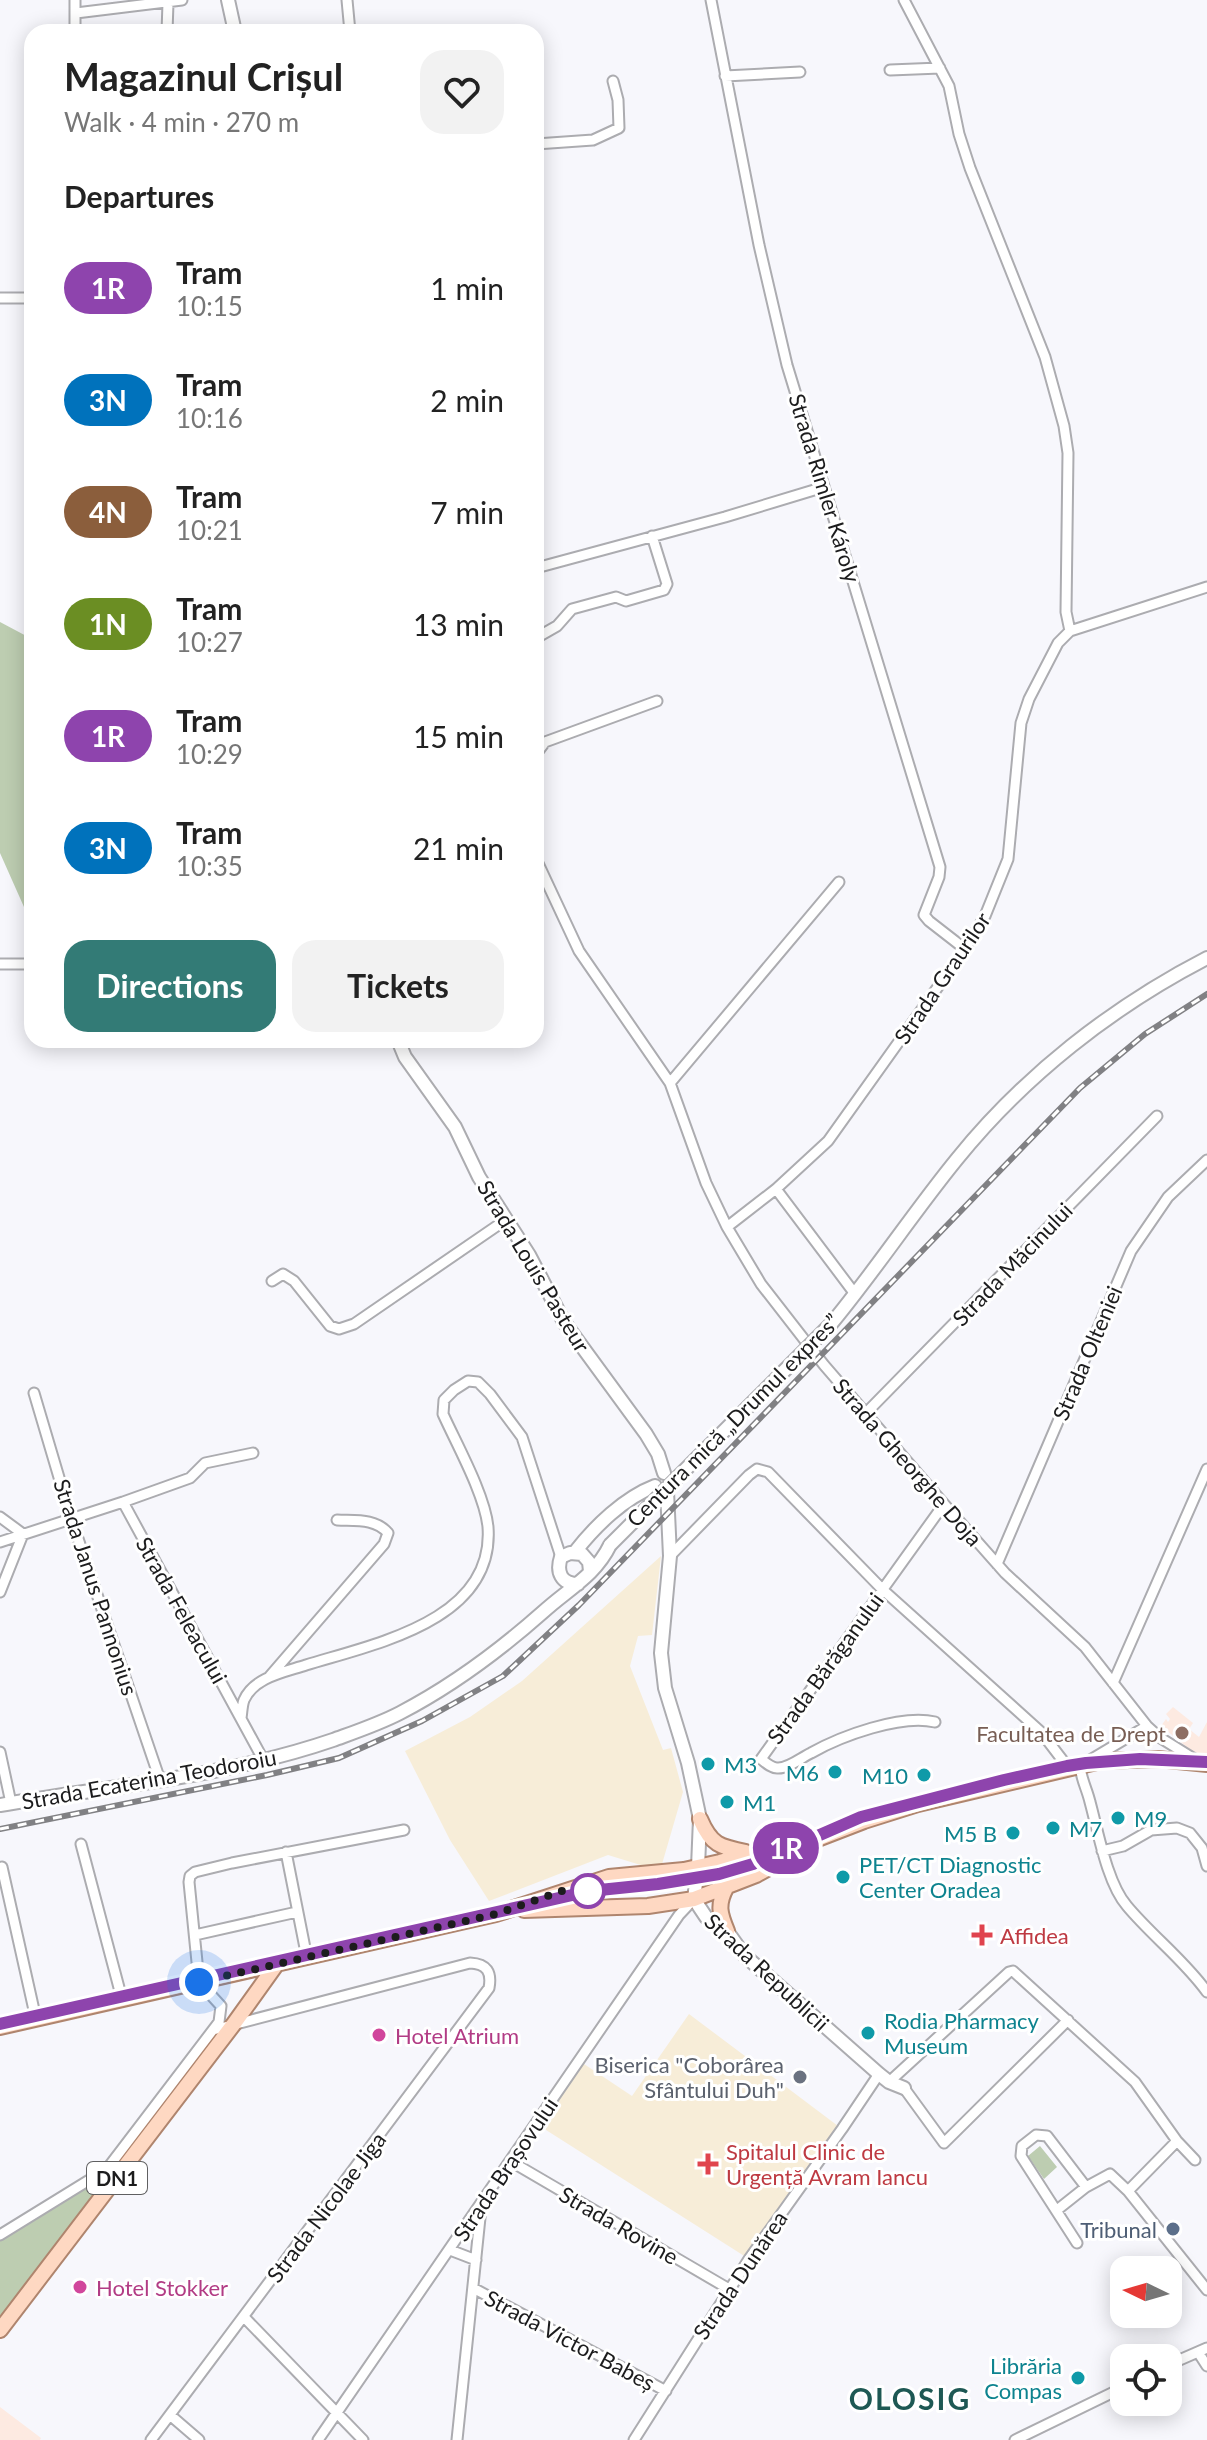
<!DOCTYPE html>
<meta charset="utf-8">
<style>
body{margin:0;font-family:Lato,sans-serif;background:#f2f2f2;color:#222;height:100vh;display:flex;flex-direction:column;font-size:30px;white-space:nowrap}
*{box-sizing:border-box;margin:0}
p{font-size:26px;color:#767676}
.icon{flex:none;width:44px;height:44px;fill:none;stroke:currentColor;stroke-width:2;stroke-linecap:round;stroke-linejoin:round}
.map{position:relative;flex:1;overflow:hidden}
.drawer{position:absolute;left:24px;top:24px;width:520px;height:1024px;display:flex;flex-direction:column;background:#fff;border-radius:24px;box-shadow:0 4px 20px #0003}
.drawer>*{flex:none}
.badge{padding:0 16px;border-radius:26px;font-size:28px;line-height:52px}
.needle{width:52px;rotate:275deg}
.fabs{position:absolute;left:1110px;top:2256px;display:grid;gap:16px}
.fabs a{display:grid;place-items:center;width:72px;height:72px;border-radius:16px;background:#fff;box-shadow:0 4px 20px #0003;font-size:40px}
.you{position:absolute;width:40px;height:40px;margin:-20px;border:6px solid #fff;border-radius:50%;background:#1a73e8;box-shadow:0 0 0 12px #1a73e833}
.map>.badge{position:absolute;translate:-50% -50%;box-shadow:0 0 0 4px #fff}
h2{padding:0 40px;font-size:30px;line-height:72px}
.round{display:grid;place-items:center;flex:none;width:84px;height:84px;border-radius:24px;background:#f2f2f2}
.headline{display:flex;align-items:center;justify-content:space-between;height:136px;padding:0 40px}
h1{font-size:38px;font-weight:700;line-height:60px}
.primary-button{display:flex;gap:16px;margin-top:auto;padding:16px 40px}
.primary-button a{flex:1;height:92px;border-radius:24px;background:#337b76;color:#fff;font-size:32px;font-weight:700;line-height:92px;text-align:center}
.primary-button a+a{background:#f2f2f2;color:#222}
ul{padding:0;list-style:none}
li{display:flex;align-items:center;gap:24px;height:112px;padding:0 40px}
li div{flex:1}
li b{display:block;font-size:30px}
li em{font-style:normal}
li .badge{min-width:88px;font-weight:700;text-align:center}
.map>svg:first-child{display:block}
</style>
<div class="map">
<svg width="1207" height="2440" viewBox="0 0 1207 2440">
<rect width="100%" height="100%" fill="#f7f7fc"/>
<!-- education -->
<path fill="#fdeae1" d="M1173,1707L1193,1723L1189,1729L1199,1737L1207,1722V1758L1198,1756L1161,1726L1166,1719L1168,1722L1170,1719L1166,1714Z
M0,2407L41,2438L40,2440H0Z"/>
<!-- medical -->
<path fill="#f7edd8" d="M661,1556L652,1635L638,1636L630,1666L663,1750L671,1748L683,1792L660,1871L608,1855L489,1901L450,1840L405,1751L470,1717L522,1681Z
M689,2014L842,2129L749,2259L535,2123L578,2060L632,2096Z"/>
<!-- green -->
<path fill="#bdcdb1" d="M0,622L32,639V925L0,853Z
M1040,2146L1057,2167L1044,2179L1028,2156Z
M107,2169L118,2177L0,2330V2234Z"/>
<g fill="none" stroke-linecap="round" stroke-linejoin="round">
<!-- street casing -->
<g stroke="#acacb0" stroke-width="13">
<path id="street" d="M347,0L350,32
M711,0L759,245L787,365L940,867L939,877L924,915L929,921L965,949
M904,0L949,86L959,134L970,168L1045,357L1064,426L1068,453L1066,612L1070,631
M76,13L182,0
M75,32V0
M167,32L168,3
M890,70L940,68
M725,76L800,72
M536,144L593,140L619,128L618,100L613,81
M0,298H32
M536,568L725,517L824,487
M536,638L557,626L572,609L616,597L626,601L664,590L667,584L652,536
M536,754L545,742L657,701
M536,859L579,951L670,1083L706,1183L727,1227L761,1284L824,1365L944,1504L1005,1573L1085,1647L1147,1726
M0,964H32
M670,1083L839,882
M776,1189L855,1294
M727,1227L776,1189L828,1141L965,949L985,916L1008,859L1021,723L1029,699L1058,643L1070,631L1207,587
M272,1281L283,1274L294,1281L330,1326L339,1329L354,1324L507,1219
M34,1393L71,1518L160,1780
M867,1412L1157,1116
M123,1502L264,1761
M0,1517L23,1534L0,1592
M0,1542L123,1502L190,1478L205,1463L253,1453
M670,1556L749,1475L757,1469L768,1472L882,1589L1041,1732L1067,1766L1072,1767
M997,1564L1131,1251L1168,1197L1207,1160
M270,1676L384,1544L388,1533C375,1518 355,1521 337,1520
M1113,1683L1207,1469
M241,1718C242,1712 242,1705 244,1700C254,1677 285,1672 306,1665C374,1644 495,1621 488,1527C485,1495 457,1445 443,1414L444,1400L454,1390L468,1381L478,1382L490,1394L522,1437L561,1557
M935,1722C901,1714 841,1736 811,1753C802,1757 788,1769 777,1768C771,1768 766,1763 761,1759L944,1504
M0,1752L11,1803
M1196,1760L1159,1737L1147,1726L1080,1766C1081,1779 1087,1789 1090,1802C1098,1831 1107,1883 1127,1906C1152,1936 1184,1960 1207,1992
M81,1844L122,1999
M1102,1851L1123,1846L1151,1830L1177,1828L1190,1833L1202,1848L1207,1866
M286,1852L307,1958
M2,1867L36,2019
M195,1935L297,1912
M889,2082L1009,1972L1013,1971L1135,2082L1177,2141L1195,2160
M904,2088L944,2143L1068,2020
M510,2161L729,2289
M107,2169L219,2022L221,2006L199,1982L189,1882L190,1876L195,1872L232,1863L404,1830
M1128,2191L1177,2141
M1057,2210L1086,2187L1110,2174L1128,2191L1207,2290
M0,2235L107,2169L112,2172
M1077,2243L1021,2156L1022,2146L1036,2135L1047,2136L1086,2187
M450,2250L476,2260
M473,2288L666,2391
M244,2317L363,2440
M1198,2352L1207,2366
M1168,2365L1207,2348
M170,2415L199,2440
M151,2440L489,1988C492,1972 487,1964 470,1963L213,2030
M318,2440L679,1915L694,1899
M457,2440L481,2208
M634,2440L749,2259L842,2129L879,2074
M1015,2440L1124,2387"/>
</g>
<!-- secondary casing -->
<g stroke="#acacb0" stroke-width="16">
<path id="secondary" d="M228,0L235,32
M398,1040L405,1057L455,1127L479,1177L529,1255L564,1322L646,1434L658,1454L664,1473
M831,1324C875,1271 913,1213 957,1159C1024,1076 1112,1007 1207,958
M667,1491L670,1556L661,1653L665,1688L688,1763L700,1819L698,1867L694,1899L706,1917L727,1931L744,1955L879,2074L889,2082L904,2088
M575,1552C595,1526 624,1498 655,1486
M578,1584C561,1584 556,1572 561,1557L570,1553L582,1554L589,1562L590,1571
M0,1805C111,1786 225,1777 333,1740C355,1732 379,1724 400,1713C452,1686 499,1651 543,1612C568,1589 595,1576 610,1545"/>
</g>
<!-- primary casing -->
<g stroke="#af856e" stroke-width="18">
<path id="primary" d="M700,1819C711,1845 720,1847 746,1852
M726,1888C717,1905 720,1914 727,1931
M524,1910L648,1906L694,1899L756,1875L803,1849L820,1838L864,1821L918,1804L1101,1761L1158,1759L1207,1764
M0,2027L496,1914L609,1877L684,1870L720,1862L786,1843L820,1838
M0,2330L233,2025L276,1965"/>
</g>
<!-- street -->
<use href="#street" stroke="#fff" stroke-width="9"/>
<!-- secondary -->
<use href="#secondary" stroke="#fff" stroke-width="12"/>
<!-- primary -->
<use href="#primary" stroke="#fed8c2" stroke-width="14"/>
<!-- tram -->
<path stroke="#818184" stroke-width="2" d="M0,2024L590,1891L658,1884L719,1874L753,1864L835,1826L861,1817L1004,1780L1067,1766L1140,1759L1207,1762"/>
<!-- rail casing -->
<g stroke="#818184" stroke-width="6">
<path id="rail" d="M0,1829L267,1775L339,1758L422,1721L503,1676L579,1605L1080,1088L1145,1034L1207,994"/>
</g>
<!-- rail -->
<use href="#rail" stroke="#fff" stroke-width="3" stroke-dasharray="9" stroke-linecap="butt"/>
<!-- secondary-bridge casing -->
<g stroke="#acacb0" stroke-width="16" stroke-linecap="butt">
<path id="secondary-bridge" d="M610,1545L831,1324"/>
</g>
<!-- secondary-bridge -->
<use href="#secondary-bridge" stroke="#fff" stroke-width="12"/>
</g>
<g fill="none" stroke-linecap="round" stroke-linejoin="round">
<!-- line casing -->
<g stroke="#fff" stroke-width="18">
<path id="line" d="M0,2024L590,1891L658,1884L719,1874L753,1864L861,1817L1004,1780L1067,1766L1086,1763L1140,1759L1207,1762"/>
</g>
<!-- line -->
<use href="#line" stroke="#8e44ad" stroke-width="12"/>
<!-- walk -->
<path stroke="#1c1c1d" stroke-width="8" stroke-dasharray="0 14.4" d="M199,1982L496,1914L591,1881L588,1891"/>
</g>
<!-- markers -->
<circle fill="#8d6e63" stroke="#fff" stroke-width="3" cx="1182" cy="1733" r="8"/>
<g fill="#0f9aa8" stroke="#fff" stroke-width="3">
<circle cx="708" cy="1764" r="8"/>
<circle cx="835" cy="1772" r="8"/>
<circle cx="924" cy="1775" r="8"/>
<circle cx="727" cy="1802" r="8"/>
<circle cx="1118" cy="1818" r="8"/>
<circle cx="1053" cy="1828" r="8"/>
<circle cx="1013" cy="1833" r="8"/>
<circle cx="843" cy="1877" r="8"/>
<circle cx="868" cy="2033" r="8"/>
<circle cx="1078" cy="2378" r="8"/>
</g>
<circle fill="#fff" stroke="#8e44ad" stroke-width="4" cx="588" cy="1891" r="16"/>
<g fill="#e0444e" stroke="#fff" stroke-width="3">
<path d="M978 1923h8v8h8v8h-8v8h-8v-8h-8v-8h8z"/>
<path d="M704 2152h8v8h8v8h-8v8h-8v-8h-8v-8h8z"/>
</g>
<g fill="#d1479c" stroke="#fff" stroke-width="3">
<circle cx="379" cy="2035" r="8"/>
<circle cx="80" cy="2287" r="8"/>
</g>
<circle fill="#6b7280" stroke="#fff" stroke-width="3" cx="800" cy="2077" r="8"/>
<circle fill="#5c6f8a" stroke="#fff" stroke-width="3" cx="1173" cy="2229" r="8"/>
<g text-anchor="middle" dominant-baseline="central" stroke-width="6" stroke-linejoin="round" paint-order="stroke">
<!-- shield labels -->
<rect fill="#fff" stroke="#606061" stroke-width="2" x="87" y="2162" width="60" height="32" rx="6"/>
<g font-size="20" font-weight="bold" fill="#1c1c1d">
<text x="117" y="2178">DN1</text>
</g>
<!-- street labels -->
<g font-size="22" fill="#1c1c1d" stroke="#fff">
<text transform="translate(825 488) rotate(73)">Strada Rimler Károly</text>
<text transform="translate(942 978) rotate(-56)">Strada Graurilor</text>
<text transform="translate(1012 1264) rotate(-46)">Strada Măcinului</text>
<text transform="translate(534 1266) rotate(59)">Strada Louis Pasteur</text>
<text transform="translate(1087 1353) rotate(-67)">Strada Olteniei</text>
<text transform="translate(733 1420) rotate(-45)">Centura mică „Drumul expres”</text>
<text transform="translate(908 1462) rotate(49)">Strada Gheorghe Doja</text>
<text transform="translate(96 1587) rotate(72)">Strada Janus Pannonius</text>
<text transform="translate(182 1610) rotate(61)">Strada Feleacului</text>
<text transform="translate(825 1668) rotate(-54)">Strada Bărăganului</text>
<text transform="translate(149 1779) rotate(-10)">Strada Ecaterina Teodoroiu</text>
<text transform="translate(767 1972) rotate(43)">Strada Republicii</text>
<text transform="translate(505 2169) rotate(-56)">Strada Brașovului</text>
<text transform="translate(326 2207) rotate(-53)">Strada Nicolae Jiga</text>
<text transform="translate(619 2225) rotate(30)">Strada Rovine</text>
<text transform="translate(740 2275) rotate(-56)">Strada Dunărea</text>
<text transform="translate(570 2340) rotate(28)">Strada Victor Babeș</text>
</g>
<!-- education labels -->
<g font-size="22" fill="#785e54" stroke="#fff" text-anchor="end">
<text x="1166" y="1733">Facultatea de Drept</text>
</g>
<!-- culture labels -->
<g font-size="22" fill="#0d838f" stroke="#fff" text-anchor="start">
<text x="724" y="1764">M3</text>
<text x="819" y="1772" text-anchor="end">M6</text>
<text x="908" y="1775" text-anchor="end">M10</text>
<text x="743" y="1802">M1</text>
<text x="1134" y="1818">M9</text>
<text x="1069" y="1828">M7</text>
<text x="997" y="1833" text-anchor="end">M5 B</text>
<text x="859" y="1864">PET/CT Diagnostic<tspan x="859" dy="25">Center Oradea</tspan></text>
<text x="884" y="2020">Rodia Pharmacy<tspan x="884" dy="25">Museum</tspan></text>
<text x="1062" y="2365" text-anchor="end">Librăria<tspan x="1062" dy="25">Compas</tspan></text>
</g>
<!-- health labels -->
<g font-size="22" fill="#be3a42" stroke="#fff" text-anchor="start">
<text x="1000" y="1935">Affidea</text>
<text x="726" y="2151">Spitalul Clinic de<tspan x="726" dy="25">Urgență Avram Iancu</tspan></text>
</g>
<!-- hotel labels -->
<g font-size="22" fill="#b23c85" stroke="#fff" text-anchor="start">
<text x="395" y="2035">Hotel Atrium</text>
<text x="96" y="2287">Hotel Stokker</text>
</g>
<!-- worship labels -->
<g font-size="22" fill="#5b616d" stroke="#fff" text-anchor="end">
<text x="784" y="2064">Biserica "Coborârea<tspan x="784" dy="25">Sfântului Duh"</tspan></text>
</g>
<!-- service labels -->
<g font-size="22" fill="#4e5e75" stroke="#fff" text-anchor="end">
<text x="1157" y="2229">Tribunal</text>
</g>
<!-- district labels -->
<g font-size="30" font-weight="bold" letter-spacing="2" fill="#1e5854" stroke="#fff">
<text x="910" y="2398">OLOSIG</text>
</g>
</g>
</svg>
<div class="fabs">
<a><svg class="needle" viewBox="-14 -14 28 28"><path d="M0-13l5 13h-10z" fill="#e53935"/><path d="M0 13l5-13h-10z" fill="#767676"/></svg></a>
<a><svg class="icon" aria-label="locate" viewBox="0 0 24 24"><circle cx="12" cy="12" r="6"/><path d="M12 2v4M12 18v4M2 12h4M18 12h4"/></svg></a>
</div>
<div class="you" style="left:199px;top:1982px"></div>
<b class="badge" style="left:786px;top:1848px;background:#8e44ad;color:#fff">1R</b>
<section class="drawer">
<div class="headline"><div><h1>Magazinul Crișul</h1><p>Walk · 4 min · 270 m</p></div><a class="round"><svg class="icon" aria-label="heart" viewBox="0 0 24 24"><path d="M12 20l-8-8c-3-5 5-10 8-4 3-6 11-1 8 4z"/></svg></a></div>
<h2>Departures</h2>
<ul>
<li><span class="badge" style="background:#8e44ad;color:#fff">1R</span><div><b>Tram</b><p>10:15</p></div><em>1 min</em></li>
<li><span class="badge" style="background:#0072bc;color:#fff">3N</span><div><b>Tram</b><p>10:16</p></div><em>2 min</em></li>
<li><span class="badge" style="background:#8b5e3c;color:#fff">4N</span><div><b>Tram</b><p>10:21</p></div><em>7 min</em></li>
<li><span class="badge" style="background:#6b8e23;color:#fff">1N</span><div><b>Tram</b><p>10:27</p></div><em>13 min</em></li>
<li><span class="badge" style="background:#8e44ad;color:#fff">1R</span><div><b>Tram</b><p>10:29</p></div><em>15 min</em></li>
<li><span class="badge" style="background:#0072bc;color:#fff">3N</span><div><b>Tram</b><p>10:35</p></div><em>21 min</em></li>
</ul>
<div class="primary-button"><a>Directions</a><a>Tickets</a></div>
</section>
</div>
